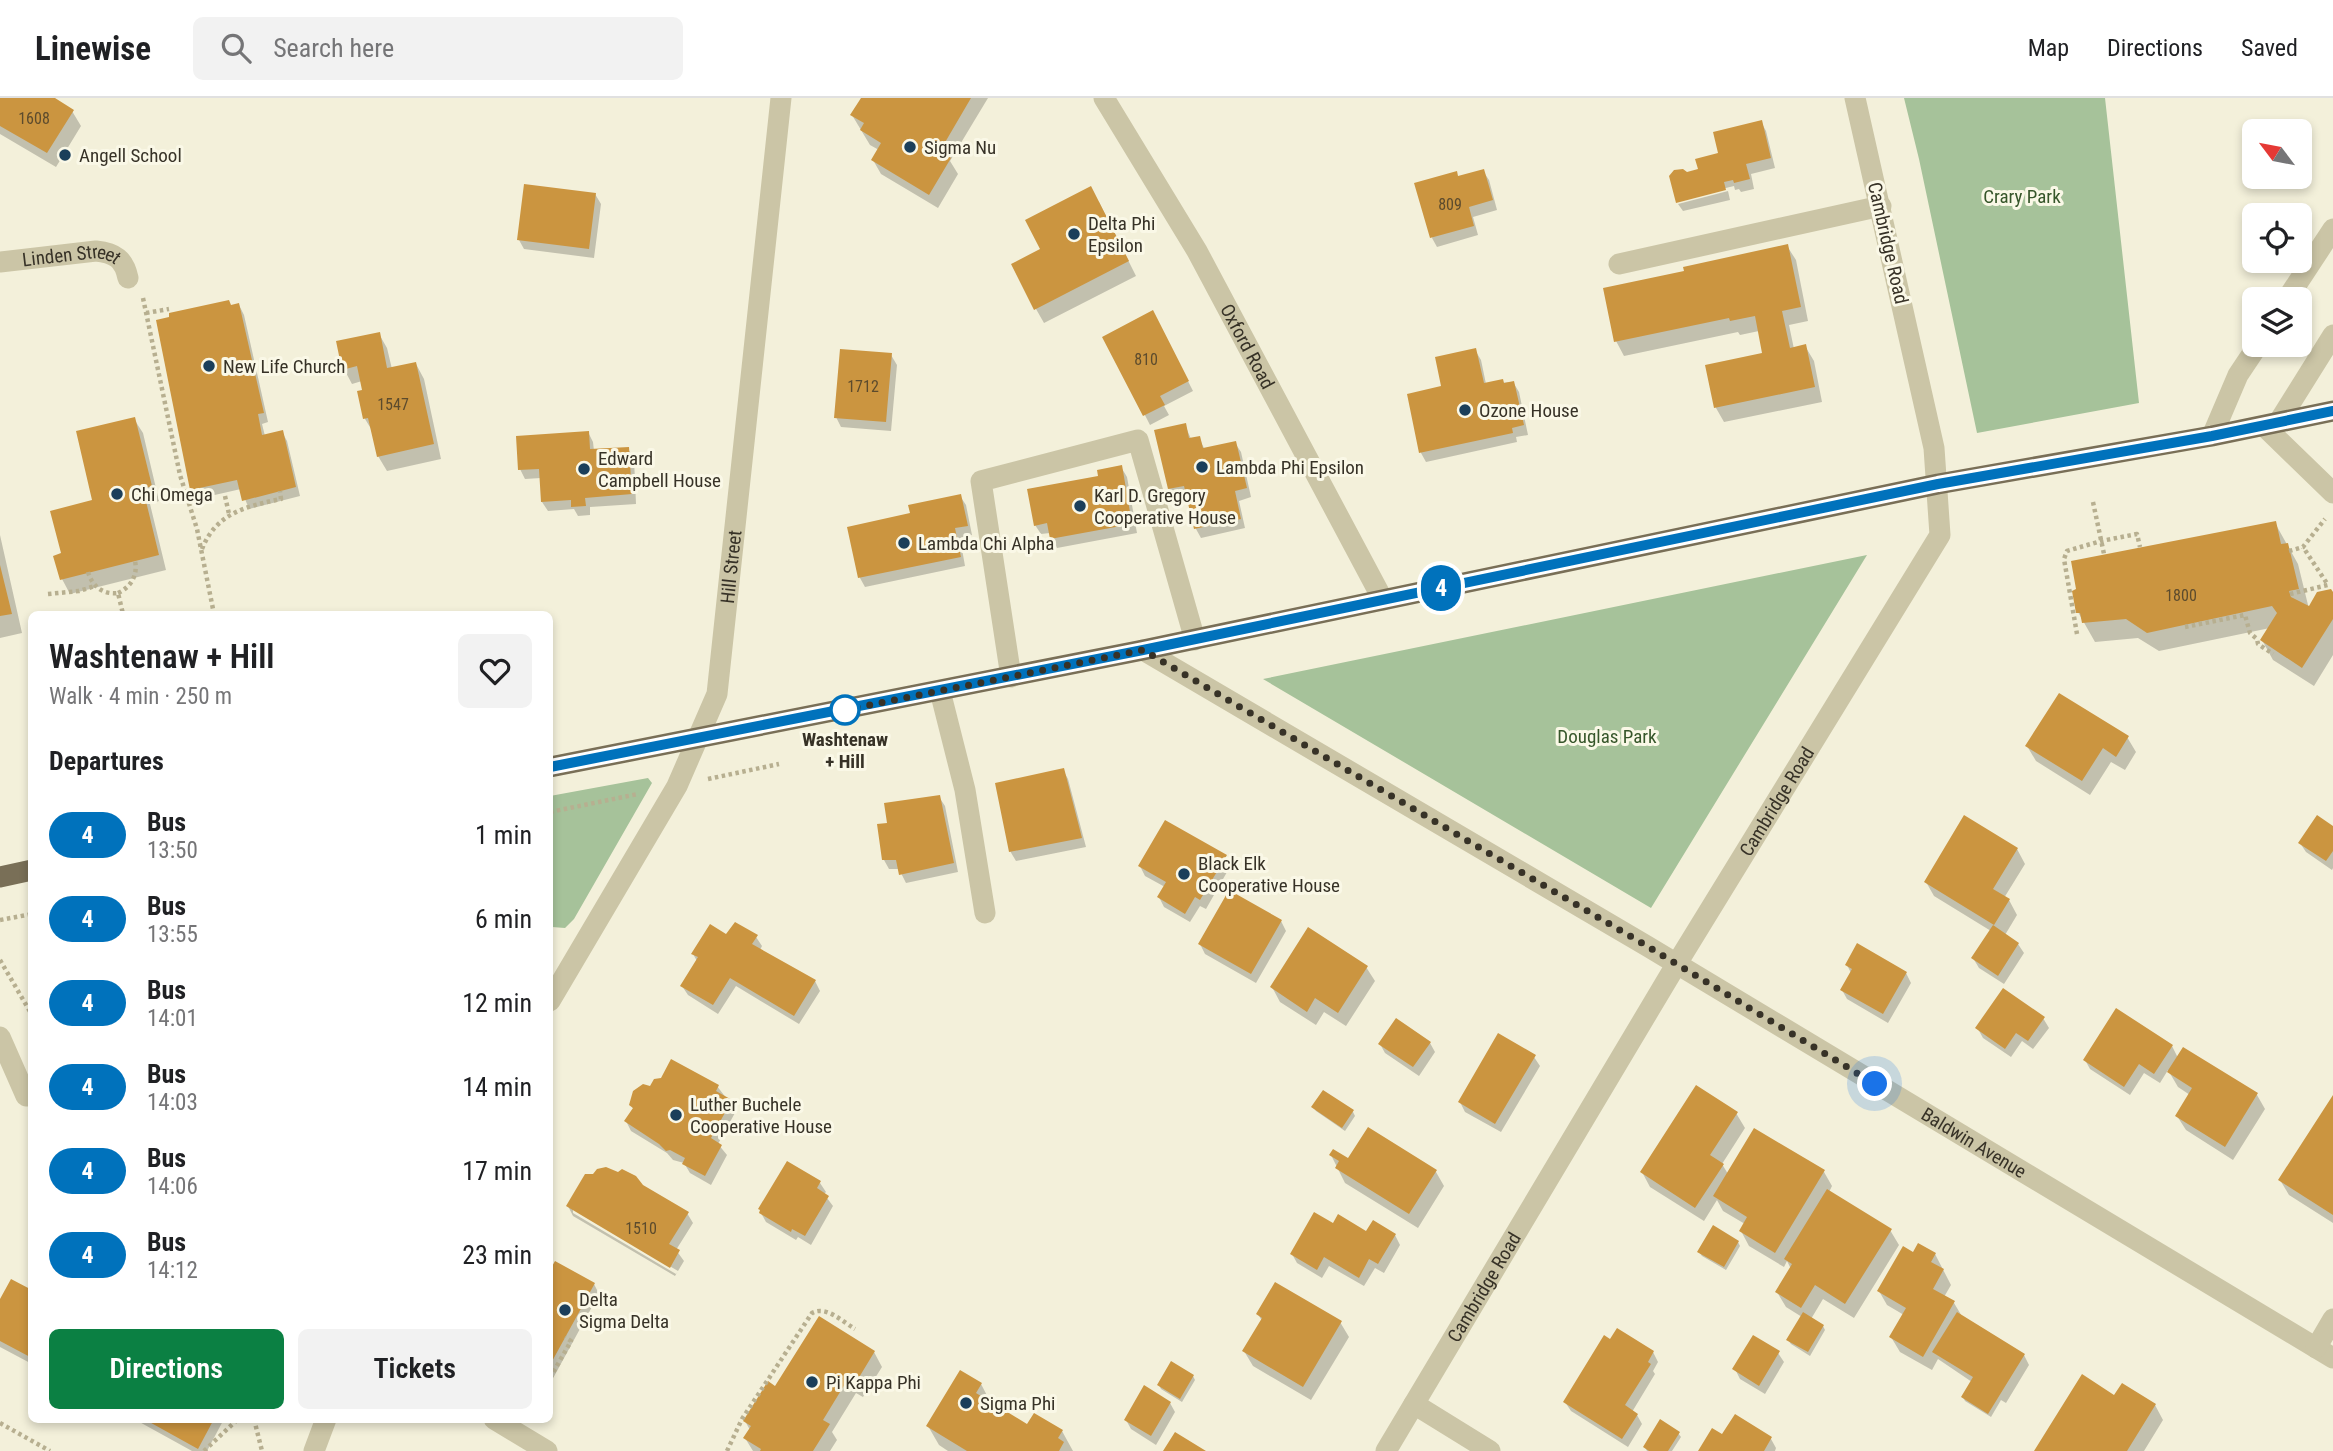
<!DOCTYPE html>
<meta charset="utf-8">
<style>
body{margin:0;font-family:"Roboto Condensed",sans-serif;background:#f2f2f2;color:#202124;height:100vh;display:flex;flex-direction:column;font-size:26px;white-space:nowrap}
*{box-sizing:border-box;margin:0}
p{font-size:23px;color:#757577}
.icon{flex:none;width:38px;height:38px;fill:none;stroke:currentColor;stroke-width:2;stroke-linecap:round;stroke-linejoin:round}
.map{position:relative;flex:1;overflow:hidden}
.details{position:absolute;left:28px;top:513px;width:525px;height:812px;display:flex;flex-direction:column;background:#fff;border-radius:10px;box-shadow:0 4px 10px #0003}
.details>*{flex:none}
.badge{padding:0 14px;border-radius:23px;font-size:24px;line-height:46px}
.needle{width:46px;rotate:302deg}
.controls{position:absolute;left:2242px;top:21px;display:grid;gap:14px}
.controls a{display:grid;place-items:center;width:70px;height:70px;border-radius:10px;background:#fff;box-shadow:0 4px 10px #0003;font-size:35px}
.you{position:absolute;width:35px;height:35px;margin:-18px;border:5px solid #fff;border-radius:50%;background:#1a73e8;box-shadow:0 0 0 10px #1a73e833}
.map>.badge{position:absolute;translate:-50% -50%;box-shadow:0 0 0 4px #fff}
h2{padding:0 21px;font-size:26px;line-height:63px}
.round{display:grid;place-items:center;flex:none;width:74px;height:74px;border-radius:10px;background:#f2f2f2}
.head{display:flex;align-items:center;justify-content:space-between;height:119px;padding:0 21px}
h1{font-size:33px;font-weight:600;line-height:52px}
.button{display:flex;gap:14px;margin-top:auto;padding:14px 21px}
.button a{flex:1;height:80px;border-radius:10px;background:#0b8043;color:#fff;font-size:28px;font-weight:600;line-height:80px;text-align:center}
.button a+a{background:#f2f2f2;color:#202124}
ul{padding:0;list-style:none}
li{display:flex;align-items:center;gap:21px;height:84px;padding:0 21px}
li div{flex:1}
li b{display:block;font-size:26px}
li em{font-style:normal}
li .badge{min-width:77px;font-weight:700;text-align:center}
header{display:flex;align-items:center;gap:42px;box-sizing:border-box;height:98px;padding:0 35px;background:#fff;border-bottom:2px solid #e0e0e0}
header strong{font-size:33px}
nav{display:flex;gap:38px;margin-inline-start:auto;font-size:24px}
.search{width:490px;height:63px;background:#f2f2f2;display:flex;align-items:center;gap:18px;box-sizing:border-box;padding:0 24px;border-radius:10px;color:#757577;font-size:26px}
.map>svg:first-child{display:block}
</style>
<header>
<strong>Linewise</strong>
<div class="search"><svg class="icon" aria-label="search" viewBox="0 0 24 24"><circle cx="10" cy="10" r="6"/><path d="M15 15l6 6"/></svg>Search here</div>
<nav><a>Map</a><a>Directions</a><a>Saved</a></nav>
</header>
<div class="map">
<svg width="2333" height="1353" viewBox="0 0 2333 1353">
<rect width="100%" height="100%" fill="#f3f0da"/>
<!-- green -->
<path fill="#a6c29a" d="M1904,0H2105L2139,305L1977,335L1919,61Z
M1867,457L1651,810L1263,581Z
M648,680L652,685L574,821L565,830L552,829L550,826V698Z"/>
<!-- shadow -->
<path fill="#0003" fill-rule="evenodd" d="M0,0H51L72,13L81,28L56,69L0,36Z
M863,0H988L950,63L958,76L938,110L881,76L873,62L879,52L870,47L852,17Z
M1761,24L1766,33L1775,70L1751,76L1754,91L1741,94L1739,91L1735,92L1734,88L1677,102L1687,76L1700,72Z
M1483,73L1489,82L1497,112L1473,119L1478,137L1437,149L1432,140L1459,80Z
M1728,93L1730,102L1683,113L1678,106Z
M595,96L601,106L594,160L524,151L519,142Z
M1099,104L1136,178L1044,225L1036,211L1043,152Z
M1787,148L1796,162L1808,223L1789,227L1794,251L1805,248L1814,263L1822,304L1724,324L1716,310L1707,268L1764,257L1759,233L1740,237L1738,234L1624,258L1616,243L1686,174Z
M239,207L244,217L268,324L262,326L265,338L282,334L287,343L300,398L249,411L241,391L197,401L191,392L158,223Z
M1158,224L1193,293L1164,308L1169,317L1150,327L1105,239Z
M379,236L387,250L392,271L416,266L424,281L441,361L387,373L378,358L373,334L365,321L362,283L352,286L344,271Z
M1475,252L1481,262L1486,286L1513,284L1519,294L1528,337L1516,339L1517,344L1426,364L1421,355L1409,297L1443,289Z
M891,257L897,267L891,333L841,329L836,319Z
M134,321L143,335L159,403L150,406L166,472L70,496L62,481L64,457L94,403Z
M1185,327L1191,341L1199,340L1205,352L1235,345L1241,354L1251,399L1239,403L1245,430L1201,440L1196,431L1188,397L1175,400L1169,391L1156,333Z
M588,334L593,344L594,353L628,351L634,360L636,406L590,409V417L578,418L574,411L548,413L542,404L541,380L525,381L520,371Z
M1121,369L1127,379L1137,435L1057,450L1050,435L1041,436L1035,427L1101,380Z
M960,398L966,407L972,437L960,440L965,468L865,489L860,480L849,430L912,417Z
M2275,425L2298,466L2309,511L2333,497V557L2314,588L2273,562L2262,542L2270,530L2159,553L2138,540L2095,544L2078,514Z
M0,437L22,535L0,540Z
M2127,639L2136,654L2125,672L2111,664L2090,697L2036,663L2027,648Z
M1063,672L1068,681L1086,749L1016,763L1010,753Z
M939,699L945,708L958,774L906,785L899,771H889L884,762L889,726Z
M2333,730V770L2332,772L2306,754L2300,745Z
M2017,751L2025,766L2004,800L2009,802L2017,817L2005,837L2018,846L2024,855L2004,886L1979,870L1973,860L1991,833L1934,798L1926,784Z
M1225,758L1231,767L1206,811L1200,808L1190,824L1164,809L1159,799L1165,789L1145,778L1140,768Z
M1281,823L1286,833L1256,885L1205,856L1200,846Z
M727,839H756L762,848L760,852L815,883L820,893L799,926L736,888L718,916L688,897L682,888L697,863L693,856Z
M1847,867L1906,875L1911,885L1888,925L1847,901L1842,892L1851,875Z
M1366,869L1375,883L1346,928L1324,914L1316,927L1280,904L1272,889Z
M2043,920L2049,930L2033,951L2022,943L2011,959L1983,940L1978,931Z
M1430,945L1435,954L1419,978L1385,955L1380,946Z
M2172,948L2178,960L2257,997L2265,1011L2233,1062L2186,1032L2177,1018L2190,997L2178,989L2168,972L2160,985L2144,975L2130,997L2090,971L2085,962Z
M1534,959L1540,968L1501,1034L1465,1014L1460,1004Z
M717,988L736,1013L718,1046L727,1057L711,1087L690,1075L684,1065L673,1062L667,1055L631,1033L626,1023L634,1012L631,1007L651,990Z
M2333,1000V1125L2289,1097L2280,1082Z
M1313,1009L1353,1014L1355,1018L1345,1033L1316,1013Z
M1736,1015L1745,1030L1722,1066L1728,1076L1824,1074L1832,1088L1829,1094L1890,1132L1899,1147L1854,1220L1823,1201L1811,1221L1823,1228L1825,1232L1810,1258L1791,1246L1788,1242L1802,1219L1786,1209L1777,1194L1791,1171L1787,1163L1784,1169L1749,1148L1741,1133L1745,1126L1723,1113L1717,1102L1704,1123L1650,1089L1642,1074Z
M1331,1057L1349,1063L1436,1074L1444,1088L1418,1130L1345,1085Z
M820,1085L826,1094L824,1096L833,1108L811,1147L798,1139L796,1142L766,1124L761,1115Z
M641,1088L687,1115L693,1125L676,1152L684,1163L675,1178L573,1118L568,1108ZM573,1111L678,1173L676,1176L573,1115Z
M1334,1127L1367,1135L1395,1137L1400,1147L1384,1175L1375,1170L1364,1188L1329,1168L1322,1180L1297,1165L1292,1156Z
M1738,1144L1740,1148L1726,1172L1702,1158L1699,1154Z
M1914,1156H1935L1951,1187L1944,1199L1954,1205L1963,1220L2024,1257L2029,1267L2006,1305L2001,1302L1991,1319L1965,1303L1963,1299L1972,1284L1938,1261L1932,1272L1900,1254L1891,1239L1904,1217L1887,1207L1879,1193Z
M556,1165L594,1186L599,1196L551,1284L550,1176Z
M32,1194V1266L0,1249V1205Z
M1258,1216L1340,1224L1349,1239L1311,1302L1253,1268L1244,1253L1262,1223Z
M874,1254L882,1269L863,1299L856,1295L832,1334L837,1342L830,1353H753L745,1340L750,1332L745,1323L776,1290Z
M1653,1254L1658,1264L1653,1273L1655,1276L1632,1314L1637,1317L1642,1326L1628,1349L1571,1313L1565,1304Z
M1778,1255L1784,1264L1765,1296L1740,1281L1735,1271Z
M1193,1278L1195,1282L1182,1304L1161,1291L1159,1287Z
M981,1286L992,1307L1028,1328L1062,1333L1073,1353H948L939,1347L928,1328Z
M2115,1299L2155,1307L2163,1322L2144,1353H2036Z
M1170,1305L1175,1314L1156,1347L1131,1331L1126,1322Z
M134,1321H224L207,1353H192Z
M1678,1335L1681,1339L1672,1353H1647L1645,1349Z
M1771,1341L1776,1350L1775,1353H1700Z"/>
<!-- building -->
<path fill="#cb9540" d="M0,0H55L74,12L47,55L0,28Z
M861,0H971L940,53L951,60L929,97L871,62L881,45L860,32L864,25L850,17Z
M1762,22L1771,60L1746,66L1750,81L1734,85L1733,82L1724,84L1726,92L1676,105L1669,78L1674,72L1683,71L1687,74L1698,71L1695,61L1718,55L1713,34Z
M1484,71L1493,102L1469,109L1474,128L1430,140L1414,85L1457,73L1458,78Z
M524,86L596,95L589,151L517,142Z
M1091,88L1129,163L1034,212L1011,166L1040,151L1025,122Z
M1788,146L1801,209L1782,213L1790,250L1806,246L1815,289L1714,310L1705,267L1762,255L1755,218L1730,223L1729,220L1614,244L1603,190L1684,173L1683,169Z
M229,202L231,207L239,205L264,315L258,316L262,337L283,332L296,389L242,403L237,382L190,392L156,222L169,219V215Z
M1153,212L1189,283L1160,298L1165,307L1143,318L1102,239Z
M380,234L387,270L416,264L434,346L377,359L368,320L363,321L357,293L362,292L357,268L342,272L336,243Z
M1476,250L1484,285L1503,281L1504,285L1514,283L1524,327L1512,330L1513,335L1419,355L1407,296L1441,288L1435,259Z
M840,251L892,255L886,324L834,320Z
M135,319L152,388L143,391L159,457L60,482L53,458L61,455L50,413L92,402L76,333Z
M1186,325L1189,340L1200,338L1203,350L1236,343L1247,390L1235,393L1241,421L1194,431L1184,388L1168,391L1154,332Z
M589,333L590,351L629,349L632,396L585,400L586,408L571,409V402L541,404L539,371L518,372L516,338Z
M1122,367L1132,426L1050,441L1047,425L1034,428L1027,391L1098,378L1097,372Z
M961,396L968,428L955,430L961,459L858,480L847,429L910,415L908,407Z
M2276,423L2281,446L2288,445L2299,491L2289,493L2291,499L2309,508L2317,494L2331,491L2333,494V521L2302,570L2260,542L2277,515L2272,508L2147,535L2126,521L2082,525L2080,515H2076L2072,493L2076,491L2071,463Z
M0,467L12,516L0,518Z
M2059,595L2129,638L2116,659L2103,650L2082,683L2025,648Z
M1064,670L1082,740L1009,754L995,685Z
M940,697L954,765L899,777L896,762H882L877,726L887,725L884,705Z
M1964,717L2018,750L1993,791L2010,801L1994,827L1924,784Z
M2317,717L2333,728V753L2326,763L2298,745Z
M1165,722L1227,757L1200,802L1195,799L1185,816L1157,799L1166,784L1138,768Z
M1229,792L1282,822L1251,876L1198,846Z
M735,824L758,837L752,846L816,882L794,918L730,880L713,907L680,888L698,859L691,856L710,826L726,836Z
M1993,827L2019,845L1998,878L1971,860Z
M1308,829L1368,868L1338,915L1315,900L1307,914L1270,889Z
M1857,845L1907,874L1883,916L1840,892L1852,871L1845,867Z
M2003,890L2045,919L2028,943L2016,935L2005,951L1975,930Z
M2116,910L2173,947L2154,976L2139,966L2124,989L2083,962Z
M1396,920L1431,944L1413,969L1378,946Z
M1498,935L1536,957L1495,1026L1458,1004Z
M2183,949L2258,995L2225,1049L2175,1018L2192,990L2167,974Z
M671,961L719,987L716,993L732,1002L711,1040L722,1047L705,1078L682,1066L685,1060L670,1052L666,1053L659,1046L624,1023L633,1010L629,1007L633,993L643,986L650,988L654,981L661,980Z
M1696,987L1738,1014L1710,1057L1724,1066L1695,1110L1640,1074Z
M1323,992L1354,1012L1342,1030L1311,1009Z
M2333,997V1117L2278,1082Z
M1368,1029L1437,1072L1409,1116L1335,1070L1339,1063L1329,1057L1333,1051L1348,1060Z
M1754,1030L1825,1072L1775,1155L1739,1133L1747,1119L1713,1098Z
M787,1063L821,1083L817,1090L829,1098L805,1138L792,1131L791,1134L759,1115L760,1112L758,1111Z
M606,1069L618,1074L622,1071L636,1078L643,1087L689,1114L669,1146L680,1152L670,1170L566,1108L585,1076H593L597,1071Z
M1827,1091L1892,1131L1845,1206L1815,1187L1801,1210L1775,1194L1792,1166L1784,1161Z
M1314,1114L1333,1125L1338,1116L1366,1133L1373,1122L1396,1136L1378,1166L1369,1161L1359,1180L1324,1159L1317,1172L1290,1156Z
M1713,1127L1739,1143L1724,1169L1697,1154Z
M1918,1145L1936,1155L1931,1164L1944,1171L1933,1191L1955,1203L1923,1259L1889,1239L1906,1210L1877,1193L1903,1148L1913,1154Z
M555,1163L595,1185L550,1267V1172Z
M11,1181L32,1192V1260L0,1243V1201Z
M1275,1184L1342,1223L1303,1289L1242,1253L1262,1220L1256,1216Z
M1803,1214L1824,1227L1808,1254L1786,1242Z
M1957,1214L2025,1256L1988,1316L1961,1299L1973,1279L1932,1254Z
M819,1218L875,1253L855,1286L848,1281L823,1322L830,1326L813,1353H760L761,1351L743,1340L751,1328L743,1323L768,1283L775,1288Z
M1617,1230L1654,1253L1648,1264L1651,1266L1625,1307L1638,1316L1622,1341L1563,1304L1604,1237L1610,1241Z
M1753,1237L1780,1253L1759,1288L1732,1271Z
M1171,1263L1194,1277L1180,1301L1157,1287Z
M960,1272L982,1285L976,1295L1027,1326L1034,1315L1063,1332L1058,1340L1064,1344L1059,1353H967L926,1328Z
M2082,1276L2114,1297L2122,1285L2156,1306L2127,1353H2034Z
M1144,1287L1171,1304L1151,1338L1124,1322Z
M1735,1316L1772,1339L1764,1353H1698L1712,1330L1722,1336Z
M144,1321H214L198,1351Z
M1660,1321L1680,1334L1668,1353H1649L1643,1349Z
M1175,1334L1206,1353H1163Z"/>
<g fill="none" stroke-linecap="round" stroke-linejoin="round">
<!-- path -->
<path stroke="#b7af90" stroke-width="4.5" stroke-dasharray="3.5 3.5" stroke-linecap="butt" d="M143,200L180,377L197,431L214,516
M146,215L169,211
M225,398L229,416
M2093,404L2104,456
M202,451C216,415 247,408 281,401L280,393
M2289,453L2303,449L2325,421
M88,474C92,488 103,497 118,495L123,516
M118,495C131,489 138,477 135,463
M48,496L79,493L95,488
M2290,496L2328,487L2303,449
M2185,529L2245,517L2250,535L2257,541L2258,546L2273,556
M2077,536L2064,461L2067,453L2101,443L2137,436L2140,449
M708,681L779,666
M550,714L638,696
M0,822L32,816
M0,862L32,917
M550,1280L571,1243L565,1239
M254,1321L262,1353
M0,1325L50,1353
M204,1353L238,1321
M727,1353L742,1321L812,1215C826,1207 843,1224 855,1231"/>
<!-- minor -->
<g stroke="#cbc5a6" stroke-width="21">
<path id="s1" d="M1104,0L1197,153L1383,502"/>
<path id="s2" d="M0,164L96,153C115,155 124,161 128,180"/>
<path d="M1619,166L1881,108"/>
<path d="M2287,201L2333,131"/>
<path d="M2278,325L2333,237"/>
<path d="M2264,328L2333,395"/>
<path d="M2212,338L2238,277L2258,247"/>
<path id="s3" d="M1143,552L1647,848L2333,1260"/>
<path d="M1011,579L981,383L1138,342L1195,542"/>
<path d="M940,593L965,692L985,815"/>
<path id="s4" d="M550,903L677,688L717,596L781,0"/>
<path d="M0,939L26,998L32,996"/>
<path d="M2316,1250L2333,1221"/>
<path d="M1414,1306L1490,1353"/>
<path d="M494,1321L547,1353"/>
<path d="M314,1353L326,1321"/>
<path id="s5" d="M1386,1353L1676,867L1940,437L1934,350L1855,0"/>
</g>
<!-- major -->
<path stroke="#796f57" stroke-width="21" d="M550,669L1143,552L1938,386L2212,338L2333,313
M0,779L32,772"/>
</g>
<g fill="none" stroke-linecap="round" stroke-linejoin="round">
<!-- line casing -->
<g stroke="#fff" stroke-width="16">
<path id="line" d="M550,669L1143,552L1938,386L2212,338L2333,313"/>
</g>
<!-- line -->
<use href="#line" stroke="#0072bc" stroke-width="10"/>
<!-- walk -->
<path stroke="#373227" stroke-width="7" stroke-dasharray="0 12.6" d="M845,612L1143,552L1647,848L1875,986"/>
</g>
<!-- markers -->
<g fill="#1b3f5a" stroke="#faf8e7" stroke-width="2.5">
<circle cx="910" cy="49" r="7"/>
<circle cx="65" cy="57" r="7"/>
<circle cx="1074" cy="136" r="7"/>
<circle cx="209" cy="268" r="7"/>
<circle cx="1465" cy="312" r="7"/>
<circle cx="1202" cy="369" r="7"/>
<circle cx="584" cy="371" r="7"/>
<circle cx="117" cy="396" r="7"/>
<circle cx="1080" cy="408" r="7"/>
<circle cx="904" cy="445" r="7"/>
<circle cx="1184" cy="776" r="7"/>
<circle cx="676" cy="1017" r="7"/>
<circle cx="565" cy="1212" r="7"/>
<circle cx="812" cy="1284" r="7"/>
<circle cx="966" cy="1305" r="7"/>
</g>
<circle fill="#fff" stroke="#0072bc" stroke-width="3.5" cx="845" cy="612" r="14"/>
<g text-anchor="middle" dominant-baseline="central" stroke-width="6" stroke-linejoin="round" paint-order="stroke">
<!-- number labels -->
<g font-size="16" fill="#5c4b2d">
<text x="34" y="20">1608</text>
<text x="1450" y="106">809</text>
<text x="1146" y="261">810</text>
<text x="863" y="288">1712</text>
<text x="393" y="306">1547</text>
<text x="2181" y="497">1800</text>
<text x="641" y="1130">1510</text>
</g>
<!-- poi labels -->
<g font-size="19" fill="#373227" stroke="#faf8e7" text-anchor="start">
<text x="924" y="49">Sigma Nu</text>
<text x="79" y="57">Angell School</text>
<text x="1088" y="125">Delta Phi<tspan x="1088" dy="22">Epsilon</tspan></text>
<text x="223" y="268">New Life Church</text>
<text x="1479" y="312">Ozone House</text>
<text x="598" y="360">Edward<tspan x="598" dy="22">Campbell House</tspan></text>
<text x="1216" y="369">Lambda Phi Epsilon</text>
<text x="131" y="396">Chi Omega</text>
<text x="1094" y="397">Karl D. Gregory<tspan x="1094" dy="22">Cooperative House</tspan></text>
<text x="918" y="445">Lambda Chi Alpha</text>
<text x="1198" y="765">Black Elk<tspan x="1198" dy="22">Cooperative House</tspan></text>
<text x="690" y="1006">Luther Buchele<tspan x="690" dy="22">Cooperative House</tspan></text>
<text x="579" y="1201">Delta<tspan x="579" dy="22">Sigma Delta</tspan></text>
<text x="826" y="1284">Pi Kappa Phi</text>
<text x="980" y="1305">Sigma Phi</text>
</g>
<!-- park labels -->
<g font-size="19" fill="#36562a" stroke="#faf8e7">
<text x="2022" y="98">Crary Park</text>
<text x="1607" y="638">Douglas Park</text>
</g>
<!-- street labels -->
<g font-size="19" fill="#373227" stroke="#faf8e7">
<text transform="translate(1888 145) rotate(77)">Cambridge Road</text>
<text stroke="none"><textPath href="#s2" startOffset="72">Linden Street</textPath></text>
<text stroke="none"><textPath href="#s1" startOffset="287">Oxford Road</textPath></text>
<text stroke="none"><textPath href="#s4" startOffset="478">Hill Street</textPath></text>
<text stroke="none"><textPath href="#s5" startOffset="758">Cambridge Road</textPath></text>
<text stroke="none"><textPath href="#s3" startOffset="966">Baldwin Avenue</textPath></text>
<text stroke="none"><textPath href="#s5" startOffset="191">Cambridge Road</textPath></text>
</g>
<!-- stop labels -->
<g font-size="19" font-weight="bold" fill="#373227" stroke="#faf8e7">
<text x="845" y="641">Washtenaw<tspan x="845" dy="22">+ Hill</tspan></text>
</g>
</g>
</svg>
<div class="controls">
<a><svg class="needle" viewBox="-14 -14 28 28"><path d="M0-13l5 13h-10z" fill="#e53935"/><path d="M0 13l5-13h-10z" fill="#757577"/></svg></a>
<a><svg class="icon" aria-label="locate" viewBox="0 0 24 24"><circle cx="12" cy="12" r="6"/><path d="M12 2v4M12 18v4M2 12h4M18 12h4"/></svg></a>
<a><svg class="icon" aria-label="layers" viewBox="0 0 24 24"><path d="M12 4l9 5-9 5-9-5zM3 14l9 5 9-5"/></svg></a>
</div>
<div class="you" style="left:1875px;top:986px"></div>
<b class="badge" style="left:1441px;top:490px;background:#0072bc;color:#fff">4</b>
<section class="details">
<div class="head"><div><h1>Washtenaw + Hill</h1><p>Walk · 4 min · 250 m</p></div><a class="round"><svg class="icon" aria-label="heart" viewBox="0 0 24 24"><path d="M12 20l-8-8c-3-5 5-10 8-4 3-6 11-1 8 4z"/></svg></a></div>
<h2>Departures</h2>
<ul>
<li><span class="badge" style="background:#0072bc;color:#fff">4</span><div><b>Bus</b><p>13:50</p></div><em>1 min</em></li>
<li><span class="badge" style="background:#0072bc;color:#fff">4</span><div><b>Bus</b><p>13:55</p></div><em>6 min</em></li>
<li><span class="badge" style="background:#0072bc;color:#fff">4</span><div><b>Bus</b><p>14:01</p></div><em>12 min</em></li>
<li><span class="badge" style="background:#0072bc;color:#fff">4</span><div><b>Bus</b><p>14:03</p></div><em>14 min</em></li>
<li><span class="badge" style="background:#0072bc;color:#fff">4</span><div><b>Bus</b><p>14:06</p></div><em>17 min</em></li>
<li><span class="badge" style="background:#0072bc;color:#fff">4</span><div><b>Bus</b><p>14:12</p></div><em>23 min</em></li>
</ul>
<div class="button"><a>Directions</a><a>Tickets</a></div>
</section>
</div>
